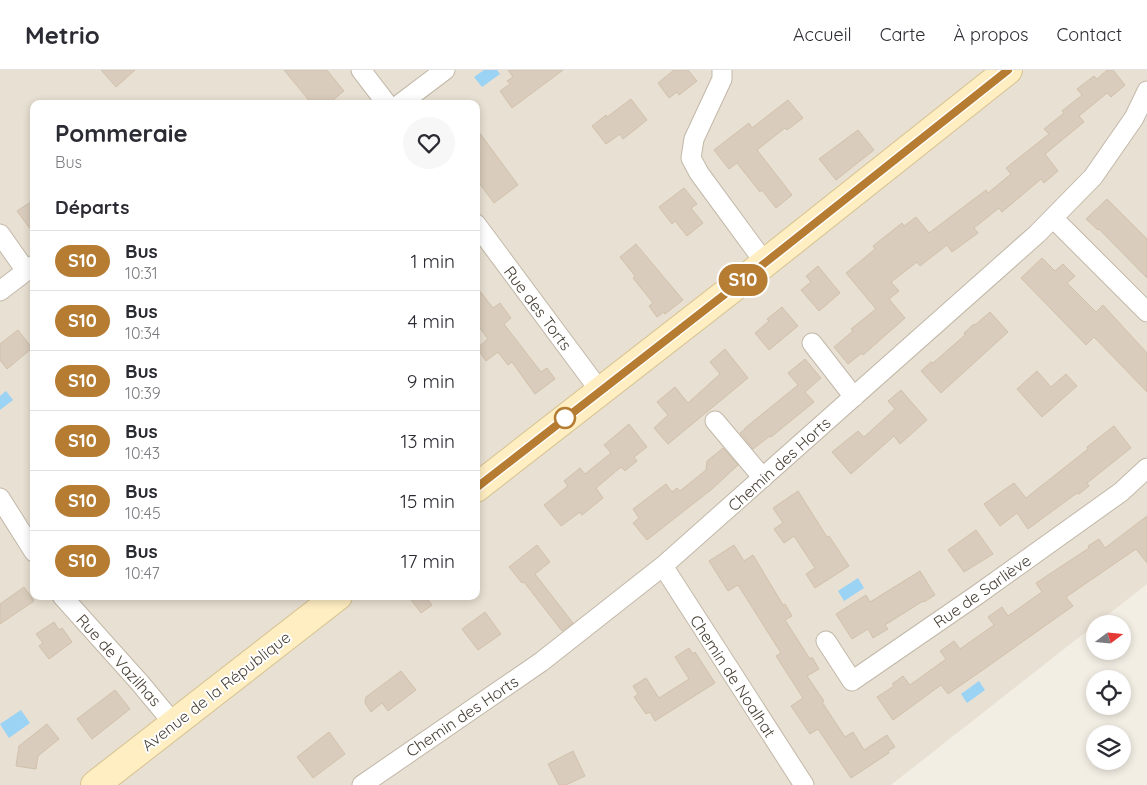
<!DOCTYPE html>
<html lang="fr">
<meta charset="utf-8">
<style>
body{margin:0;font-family:Quicksand,sans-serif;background:#f7f7f7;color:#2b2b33;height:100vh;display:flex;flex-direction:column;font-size:19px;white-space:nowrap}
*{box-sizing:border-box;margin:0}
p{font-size:16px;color:#7c7c81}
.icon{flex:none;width:28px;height:28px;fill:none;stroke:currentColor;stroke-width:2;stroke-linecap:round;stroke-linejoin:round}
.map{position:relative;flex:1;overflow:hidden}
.drawer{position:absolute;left:30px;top:30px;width:450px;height:500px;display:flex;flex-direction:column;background:#fff;border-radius:10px;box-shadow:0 2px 8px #0003}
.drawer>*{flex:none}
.badge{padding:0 10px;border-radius:16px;font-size:18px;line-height:32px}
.needle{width:32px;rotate:74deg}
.buttons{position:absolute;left:1086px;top:545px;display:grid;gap:10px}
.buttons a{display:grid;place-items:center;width:45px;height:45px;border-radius:50%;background:#fff;box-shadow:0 2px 8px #0003;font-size:25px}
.map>.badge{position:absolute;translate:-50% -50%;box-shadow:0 0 0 2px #fff}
h2{padding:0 25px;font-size:19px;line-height:45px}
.round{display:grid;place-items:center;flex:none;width:52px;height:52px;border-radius:26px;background:#f7f7f7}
.overview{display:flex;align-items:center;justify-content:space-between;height:85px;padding:0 25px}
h1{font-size:24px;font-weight:700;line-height:38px}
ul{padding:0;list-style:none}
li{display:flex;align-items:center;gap:15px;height:60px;padding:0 25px;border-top:1px solid #e1e1e2}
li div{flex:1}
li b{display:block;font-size:19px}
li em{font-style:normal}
li .badge{min-width:55px;font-weight:700;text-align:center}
header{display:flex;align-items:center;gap:30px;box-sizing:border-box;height:70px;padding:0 25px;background:#fff;border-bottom:1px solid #e1e1e2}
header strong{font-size:24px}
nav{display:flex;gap:28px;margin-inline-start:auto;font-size:18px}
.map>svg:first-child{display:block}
</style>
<header>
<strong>Metrio</strong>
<nav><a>Accueil</a><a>Carte</a><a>À propos</a><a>Contact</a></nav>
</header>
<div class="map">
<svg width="1147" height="715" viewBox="0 0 1147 715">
<rect width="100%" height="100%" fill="#f3eee4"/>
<!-- residential -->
<path fill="#e8e0d2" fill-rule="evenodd" d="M0,0H1147V514L891,715H0ZM34,34H476V526H34Z"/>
<!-- water -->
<path fill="#9bd3f5" d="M484,0H497L500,4L482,17L474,7Z
M6,321L13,330L0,340V326Z
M858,508L864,518L844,531L838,521Z
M979,611L985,620L967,633L961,624Z
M21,640L30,653L9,668L0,654Z"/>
<!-- building -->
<path fill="#d9ccbc" stroke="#d1c1ab" d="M101,0H135L116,17Z
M284,0H327L344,21L328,34H312Z
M508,0H563L512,38L500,21L510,14L507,11L513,7Z
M674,0H688L697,11L679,25L677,22L669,28L658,13Z
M1107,0H1113L1125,15L1111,27L1107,23L1079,46L1084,52L1045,84L1058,101L1044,113L1041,109L1002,142L999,138L974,158L978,163L952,182L947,175L920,196L917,192L891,212L899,221L889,229L905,248L863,285L862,283L848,294L834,277L853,261L851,259L876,239L846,203L875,179L873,176L902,153L904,156L916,147L929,163L986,120L988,123L1011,104L1006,98L1049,64L1044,59L1064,43L1062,41L1082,25L1077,19L1094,6L1097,9Z
M631,29L647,50L623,69L620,64L606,74L592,56L606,45L607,47Z
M788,30L803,48L787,60L785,58L757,80L792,125L776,138L762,120L760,122L737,93L729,99L714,80L749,53L752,58Z
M476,58L518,115L494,133L476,109Z
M858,60L874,80L836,110L819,89Z
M684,118L697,134L691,138L703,153L687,166L675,151L672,154L659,137Z
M1107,129L1147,169V208L1099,159L1098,160L1086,149Z
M34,130V164L17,141Z
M636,174L683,230L665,244L664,242L657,247L649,236L653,233L633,208L635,206L620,187Z
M1042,188L1055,201L1063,194L1075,206L1067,213L1096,242L1103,235L1147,283V322L1094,267L1086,275L1021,208Z
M818,196L840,223L819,241L801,220L811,212L806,206Z
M476,216L493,238L500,233L511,248L504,254L541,302L547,298L555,309L535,324L512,292L508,295L498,282L486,291L477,278L488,269L476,253Z
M782,237L798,256L769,280L755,263L769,251L767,249Z
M990,242L1008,262L941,323L921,301L931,292L933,293L965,265L964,263L974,254L975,255Z
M18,260L32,278L7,299L0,290V274Z
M725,279L748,308L668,374L654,358L668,345L657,332L675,317L688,333L720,304L710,292Z
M805,289L821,308L805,322L814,332L771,367L770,366L753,379L740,363L745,359V358L798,315L788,303Z
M1037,301L1051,317L1066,304L1077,316L1042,347L1017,319Z
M901,320L927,350L900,374L894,366L851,404L832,382L858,361L864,367L895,339L888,331Z
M629,354L647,377L634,387L637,391L625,401L621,397L596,418L603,428L582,445L580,442L561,456L544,435L568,416L564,411L580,398L585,404L611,383L604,375Z
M1114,356L1131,378L1087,413L1089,416L1079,424L1077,423L1028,459L1017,443L1000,456L984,434L1014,413L1026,428L1088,379L1087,377Z
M723,378L738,395L712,419L647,470L633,453L639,448L633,439L666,414L672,422L677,418L680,421L706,400L707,391Z
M798,421L827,467L829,466L849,496L815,518L806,504L815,498L794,466L784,473L774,459L783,453L773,438Z
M1147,446V493L1136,479L1066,527L1073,536L977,604L948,624L941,615L893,650L877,627L894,616L892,614L903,606L910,615L946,589L940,581L954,571L960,579L994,555L988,547L1002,537L1008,546L1042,522L1036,513L1089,478L1088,476L1099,469L1105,478Z
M976,460L993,484L964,502L948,480Z
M537,475L550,492L535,504L573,553L562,561L524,512L522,513L509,497Z
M734,475L744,491L753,485L783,535L785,534L792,546L785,550L810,589L812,587L819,599L807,606L824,631L822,632L845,667L853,662L864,680L887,665L895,677L888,681L889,683L851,708L818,659L810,664L791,636L803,628L776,586L781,583L738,515L728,521L709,491Z
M920,501L935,525L924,532L923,531L885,555L888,559L873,568L868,559L852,569L836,544L866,525L870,532Z
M24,517L34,531L0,554V534Z
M408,526H425L432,535L421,543Z
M485,542L501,564L478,580L462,559Z
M54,552L59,560L62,558L72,572L49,589L39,576L43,573L36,564Z
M689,578L693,584L695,582L715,613L655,651L650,642L646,644L634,627L638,624L633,616L646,608L659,628L689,609L675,587Z
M401,601L416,620L388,641L382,633L371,642L365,633L366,627Z
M115,620L130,639L92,669L77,649Z
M47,654L59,669L38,686L36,699L16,696L19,676Z
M329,662L345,684L313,708L297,687Z
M573,681L585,706L566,715H559L548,694Z"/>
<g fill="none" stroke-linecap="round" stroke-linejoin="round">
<!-- street casing -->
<g stroke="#c2b8a9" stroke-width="21">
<path id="street" d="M361,0L387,34
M722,0V9L694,69L691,88L699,103L765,193
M400,34L445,0
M1053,148L1147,242
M476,154L600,321
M0,164L26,201
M0,221L34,195
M812,273L854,327
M715,351L763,408
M0,428L34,482
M663,496L804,715
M62,526L140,613L174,654
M826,571L852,611L977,525L1121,422L1147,398
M362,715L541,592L663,496L1037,164L1093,107L1134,48L1147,21"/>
</g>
<!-- secondary casing -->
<g stroke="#d6c290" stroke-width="30">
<path id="secondary" d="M476,418L765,193L1008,0
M95,715L338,526"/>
</g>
<!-- street -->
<use href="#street" stroke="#fff" stroke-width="19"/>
<!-- secondary -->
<use href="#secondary" stroke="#ffeec2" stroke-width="28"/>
</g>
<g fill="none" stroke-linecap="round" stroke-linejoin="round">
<!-- line casing -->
<g stroke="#fff" stroke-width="11">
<path id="line" d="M476,418L756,200L1008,0"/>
</g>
<!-- line -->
<use href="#line" stroke="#b57c32" stroke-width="8"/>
</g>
<!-- markers -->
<circle fill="#fff" stroke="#b57c32" stroke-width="2.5" cx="565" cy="348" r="10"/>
<g text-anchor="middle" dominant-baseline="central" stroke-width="4" stroke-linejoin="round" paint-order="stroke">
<!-- street labels -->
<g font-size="16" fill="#463e33" stroke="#fff">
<text transform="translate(538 238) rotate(53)">Rue des Torts</text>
<text transform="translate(779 394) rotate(-42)">Chemin des Horts</text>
<text transform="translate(982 521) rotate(-35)">Rue de Sarliève</text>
<text transform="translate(119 590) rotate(48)">Rue de Vazilhas</text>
<text transform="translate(733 606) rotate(57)">Chemin de Noalhat</text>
<text transform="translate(216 621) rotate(-38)">Avenue de la République</text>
<text transform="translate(462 646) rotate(-34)">Chemin des Horts</text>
</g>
</g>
</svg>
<div class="buttons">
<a><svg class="needle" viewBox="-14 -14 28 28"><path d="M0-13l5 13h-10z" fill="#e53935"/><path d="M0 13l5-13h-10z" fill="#7c7c81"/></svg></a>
<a><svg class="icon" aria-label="locate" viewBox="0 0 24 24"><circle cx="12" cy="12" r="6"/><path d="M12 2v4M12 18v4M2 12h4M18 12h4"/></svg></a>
<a><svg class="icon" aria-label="layers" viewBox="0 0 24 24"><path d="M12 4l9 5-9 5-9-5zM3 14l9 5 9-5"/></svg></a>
</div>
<b class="badge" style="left:743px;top:210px;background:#b57c32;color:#fff">S10</b>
<section class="drawer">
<div class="overview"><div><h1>Pommeraie</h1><p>Bus</p></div><a class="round"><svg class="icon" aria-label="heart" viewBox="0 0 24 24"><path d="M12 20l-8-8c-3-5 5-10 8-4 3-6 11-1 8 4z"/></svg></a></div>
<h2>Départs</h2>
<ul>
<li><span class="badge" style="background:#b57c32;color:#fff">S10</span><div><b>Bus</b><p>10:31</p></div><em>1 min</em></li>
<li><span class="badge" style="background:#b57c32;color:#fff">S10</span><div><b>Bus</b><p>10:34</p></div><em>4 min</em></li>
<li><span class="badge" style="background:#b57c32;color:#fff">S10</span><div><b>Bus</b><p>10:39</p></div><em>9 min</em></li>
<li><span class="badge" style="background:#b57c32;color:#fff">S10</span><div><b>Bus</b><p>10:43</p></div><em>13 min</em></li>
<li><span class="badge" style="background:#b57c32;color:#fff">S10</span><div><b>Bus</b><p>10:45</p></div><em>15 min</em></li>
<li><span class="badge" style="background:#b57c32;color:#fff">S10</span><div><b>Bus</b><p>10:47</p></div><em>17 min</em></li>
</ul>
</section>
</div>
